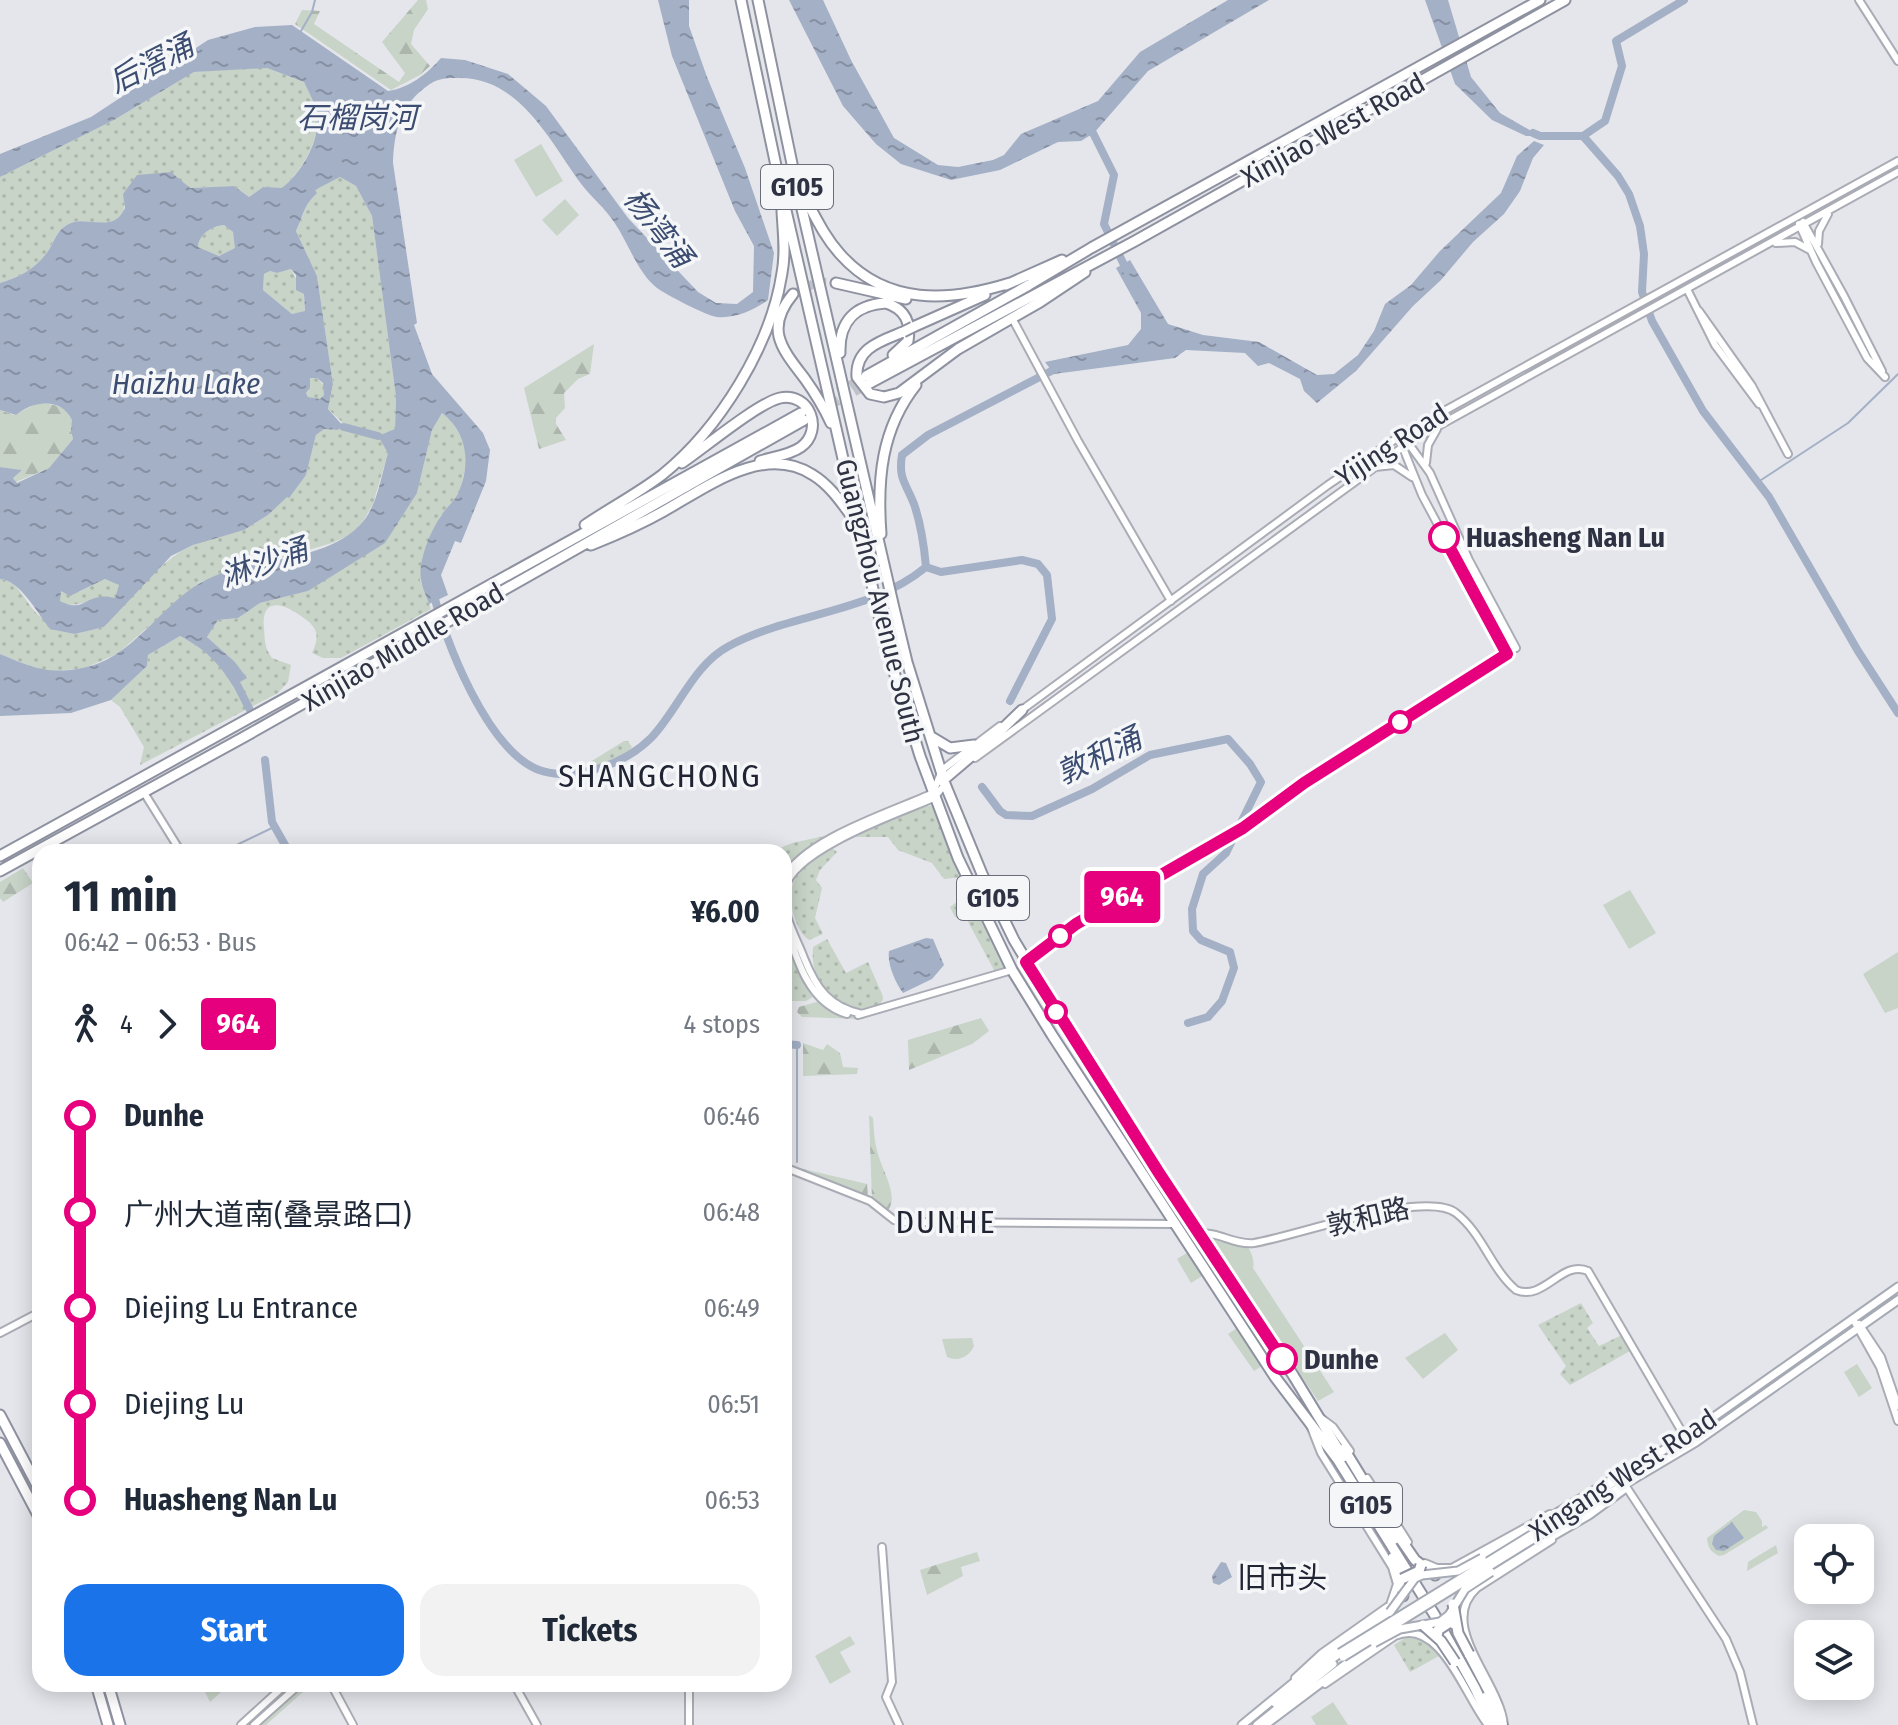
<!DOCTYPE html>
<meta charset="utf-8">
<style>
body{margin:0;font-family:"Fira Sans Condensed","Noto Sans SC",sans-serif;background:#f2f2f3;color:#1f2937;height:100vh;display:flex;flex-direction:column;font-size:30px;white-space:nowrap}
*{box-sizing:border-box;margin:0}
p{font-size:26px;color:#747a83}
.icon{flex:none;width:44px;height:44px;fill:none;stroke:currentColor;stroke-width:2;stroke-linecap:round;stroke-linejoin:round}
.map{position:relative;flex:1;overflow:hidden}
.sheet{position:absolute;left:32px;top:844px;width:760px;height:848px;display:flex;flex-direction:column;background:#fff;border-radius:24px;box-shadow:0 4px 20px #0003}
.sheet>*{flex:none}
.badge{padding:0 16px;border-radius:6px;font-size:28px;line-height:52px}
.tools{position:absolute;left:1794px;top:1524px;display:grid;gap:16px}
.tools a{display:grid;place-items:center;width:80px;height:80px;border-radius:16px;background:#fff;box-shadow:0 4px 20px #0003;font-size:40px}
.map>.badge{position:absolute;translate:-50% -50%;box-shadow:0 0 0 4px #fff}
.legs{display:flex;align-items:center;gap:12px;height:88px;padding:0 32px;font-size:26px}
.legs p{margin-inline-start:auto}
.headline{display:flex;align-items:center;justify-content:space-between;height:136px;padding:0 32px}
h1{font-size:44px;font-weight:700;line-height:60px}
.button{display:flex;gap:16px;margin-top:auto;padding:16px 32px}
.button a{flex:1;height:92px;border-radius:24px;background:#1a73e8;color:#fff;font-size:32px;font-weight:700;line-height:92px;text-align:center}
.button a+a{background:#f2f2f3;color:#1f2937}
ul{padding:0 32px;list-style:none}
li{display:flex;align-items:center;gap:28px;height:96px;font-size:30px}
li i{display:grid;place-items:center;width:12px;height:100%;margin:0 10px;background:currentColor}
li i::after{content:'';width:20px;height:20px;margin:-10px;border:6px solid;border-radius:50%;background:#fff}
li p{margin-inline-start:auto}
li:first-child i{background:linear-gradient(#0000 50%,currentColor 0)}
li:last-child i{background:linear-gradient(currentColor 50%,#0000 0)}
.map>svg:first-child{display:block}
</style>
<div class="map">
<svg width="1898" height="1725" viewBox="0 0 1898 1725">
<defs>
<pattern id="forest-firs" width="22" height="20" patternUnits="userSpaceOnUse" patternTransform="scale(2)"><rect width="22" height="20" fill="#c8d4c7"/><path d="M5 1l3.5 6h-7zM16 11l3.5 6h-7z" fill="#acb6ac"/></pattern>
<pattern id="park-dots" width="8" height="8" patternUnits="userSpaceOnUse" patternTransform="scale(2)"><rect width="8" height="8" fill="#c8d4c7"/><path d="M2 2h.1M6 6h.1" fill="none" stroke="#acb6ac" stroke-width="1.8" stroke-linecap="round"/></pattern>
<pattern id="water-ripples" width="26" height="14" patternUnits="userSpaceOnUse" patternTransform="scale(2)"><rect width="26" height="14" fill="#a4b0c6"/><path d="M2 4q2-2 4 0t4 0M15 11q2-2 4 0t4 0" fill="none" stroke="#8690a2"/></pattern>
</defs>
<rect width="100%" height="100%" fill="#e5e6eb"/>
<!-- green -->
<path fill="#c8d4c7" d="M541,144L563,181L536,197L514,160Z
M565,199L579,215L557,236L542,220Z
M1630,890L1656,933L1629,949L1603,905Z
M1898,952V1008L1885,1013L1863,974Z
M1215,1237L1246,1245C1251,1250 1255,1261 1253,1268L1334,1392L1318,1401L1211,1239Z
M1190,1251L1204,1275L1191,1283L1177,1259Z
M1240,1326L1265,1364L1254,1371L1228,1334Z
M1445,1333L1458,1350L1423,1379L1405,1358Z
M972,1338L974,1346C969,1357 958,1362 947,1357L942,1339Z
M1857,1364L1872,1388L1859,1397L1844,1372Z
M1744,1510L1756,1512L1762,1521V1527L1766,1525L1768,1528L1724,1555L1719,1556C1710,1551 1708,1548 1707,1538Z
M850,1636L855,1644L840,1652L851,1672L830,1684L815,1656Z
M201,1684H230L210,1702Z
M306,1684H312L266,1725H259Z
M1333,1702L1348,1725H1316L1311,1717Z"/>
<!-- forest -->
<path fill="url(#forest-firs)" d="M418,0H426L428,9L414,30L411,44L430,66L420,75L391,90L295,24L302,10L320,11L314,24L399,82L405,73L382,42Z
M594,344L590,374L578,379L564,393L565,408L556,418V424L566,440L539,449L524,388Z
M38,403C49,404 69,405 72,419C74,427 70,432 73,439L49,468L16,482L13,477L22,470L0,467V410L14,415Z
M23,868L33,883L3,902L0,898V882Z
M820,1001L838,1013L858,1017V1019L802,1017L797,1012L799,1007Z
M981,1018L989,1031L972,1044L909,1070L908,1040Z
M803,1043L823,1050L827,1044L840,1053L843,1067L858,1068L857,1074L803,1076Z
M869,1115L873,1118C874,1129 874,1140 877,1150C880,1167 900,1196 888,1210L872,1200Z
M799,1168L867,1184L868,1196L866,1197Z
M1776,1545L1778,1553L1747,1571L1748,1562Z
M977,1552L980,1561L961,1567L963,1576L927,1595L920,1570Z"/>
<!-- park -->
<path fill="url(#park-dots)" d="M242,68H267L304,82C308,91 315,103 317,113C321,141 301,171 282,189L263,187L249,197L234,186L190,188L125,201L123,214C102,234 83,212 64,227C57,232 54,240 50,248C38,267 21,277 0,283V177L114,120L194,72Z
M340,177L356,186L372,216L396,397L395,429L373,504L362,523L348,536L332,543L200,582L117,654L85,668L46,672L0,654V579C20,580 26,607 41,617C50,624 64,629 75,634L104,627L156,570L181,551L202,541L244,530L268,515L306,475L316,435L323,429L337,430L342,422L328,409L333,384L317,276L296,231C304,216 304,205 316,193L314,190Z
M224,225L233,232L236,248L219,256L198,247C199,234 212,226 224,225Z
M291,269L304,294L305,312L292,314L263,290L264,274L270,271L277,273Z
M310,378H317L325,387L324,395L320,400L308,397L306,392L310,387Z
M442,413L451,420L465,443L466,466L459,494L440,517L420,580L431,609L341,658H323L312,653C323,630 313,624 295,612C276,600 261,603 264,628C265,641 264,647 272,658L291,665L288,682L278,693L140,765L144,747L120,707L111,700L147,666L148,655L180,636C207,651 216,659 233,686L234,661L207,637L218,620L238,618L260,603L308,591L417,493L432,430Z
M105,579L120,585L115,598C96,597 85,605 66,605L70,608V615L65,617L52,608L55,604L64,603L60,601V591L79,592Z
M624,741H628L632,747L626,754L588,769L587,764Z
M922,806H933L962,877L944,879L932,863L898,850L888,837H855Z
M843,832L784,873V852H770L792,843Z
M830,846L837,852L820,870L816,880L822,888L815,918L823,934L809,940C794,929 784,893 797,876C806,865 820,856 830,846Z
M970,892L1009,969L994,970L965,916L955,917L950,907Z
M784,929L813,997L806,1001H784Z
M827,939L846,973L868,962L882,994L883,999L879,1006C839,1017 809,987 813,947Z
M1581,1303L1593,1323L1587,1328L1599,1346L1622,1335L1630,1351L1570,1385L1560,1374L1566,1366L1538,1325Z
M1405,1638C1421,1638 1430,1643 1439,1656L1410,1672L1394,1645Z"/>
<!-- water -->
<path fill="url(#water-ripples)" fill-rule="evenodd" d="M658,0H689V26L707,77L745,168L774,253L768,300C755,310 734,319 717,317C707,316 665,294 657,288C637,272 628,242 614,222C605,208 592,198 582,185C551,143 520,77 459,78C448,78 439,78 430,84C401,103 394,131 393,163L417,323L414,325L432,374L483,433L490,450L486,481L461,543L455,541L441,575L448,595L429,604C427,597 422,588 421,580C418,561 430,532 441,516C446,507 456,501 459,491C471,463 467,432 442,413L432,430L417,493L385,543L308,591L260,603L238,618L218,620L207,637L234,661L247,678L233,686C217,661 206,650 180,636L148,655L147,666L111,700L71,713L0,716V654C33,667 46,675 82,668C131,660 159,607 200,583C246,556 320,565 359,526C377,509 381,476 388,453L378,436L395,429L396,397L372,216L356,186L340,177L315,190L317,193C303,206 304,215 296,231L317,276L333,384L328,409L344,427L337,430L324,429L316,435L306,475L289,498L287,497L268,515L244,530L193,545L171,556L104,627L75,634L50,629C38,614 20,580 0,579V467L22,470L13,478L17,483L49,468L73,439L71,431L72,420C61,397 33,401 16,415L0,410V283C21,277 38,267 50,248C54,241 57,232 64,227C83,211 112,237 125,208L123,194L137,175L171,172L190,188L234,186L249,197L263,187L282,188C302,172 321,140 317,113C315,103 308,91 304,82L267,68L194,72L114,120L0,177V154L91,117L208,40L255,27L292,25L388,91C409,88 427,74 441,58L465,60L508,74L546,106L628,218L698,292L716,303L737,304L753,292L754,246L735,211L672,56ZM224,225L233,232L235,248L219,256L198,247C199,234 212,226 224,225ZM291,269L296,275V290L304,294L305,311L292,314L263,290L264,274L270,271L277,273ZM310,378H317L323,383L324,395L320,399L308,397L306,393L310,387ZM105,579L119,585L115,598C110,597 105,596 100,597C83,599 82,612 60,601L61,591L70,596Z
M789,0H823L851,60L894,138L938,165L958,167L993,160L1004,155L1021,134L1098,101L1140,52L1228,0H1269L1148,71L1094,133L1081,141L1058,142L1000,170L951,180L901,164L876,144L843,106Z
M1425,0H1448L1471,77L1500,113L1540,136H1526L1492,120L1455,84Z
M1534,141L1544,145L1533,158L1520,191L1504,214L1473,242L1441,280L1413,306L1356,371L1317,403L1304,391L1300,379L1269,363L1258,366L1245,353L1186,350L1175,358L1054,374L1045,362L1128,345L1141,329V313L1116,268L1130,260L1168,324L1203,335L1259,342L1317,375L1334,374L1358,355L1374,331L1385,304L1411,285L1440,251L1501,193L1517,156Z
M926,938L933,939L944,965L932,979L903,993C895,982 887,964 889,951Z
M1732,1522L1744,1538L1724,1551L1716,1550L1712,1544L1714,1536Z
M1221,1562L1226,1563L1232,1577L1219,1585L1213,1583L1212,1576Z"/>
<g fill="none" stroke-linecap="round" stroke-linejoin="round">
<!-- stream -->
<path stroke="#a4b0c6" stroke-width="2" d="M301,31L312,12L315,0
M1758,482L1848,423L1898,374
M222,852L274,827
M797,1045V1162"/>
<!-- river -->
<path stroke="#a4b0c6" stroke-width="8" d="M1089,125L1114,175L1104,224L1127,271
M1533,133L1540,136H1583L1605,121L1622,66L1616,41L1684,0
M1583,136L1618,176L1629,194L1640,226L1644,254L1642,292L1652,321L1703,411L1769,497L1858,651L1898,713
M344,427L378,436
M926,567L941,572L1022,560L1038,564L1047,575L1052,619L1010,701
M433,591C444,640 488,751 539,770C555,776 576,774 593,770C615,764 635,754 651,738C678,710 693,665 729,646C793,612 869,614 926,567C924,545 921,524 914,504C906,483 898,479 902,455L928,435L1061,366
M232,675L250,710
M265,760L272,822L289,852
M982,787L1000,811L1006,815L1032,816L1092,789L1150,755L1228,739L1250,764L1261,782L1226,853L1203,874L1192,909L1193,931L1201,940L1230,952L1234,968L1222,1001L1208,1017L1188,1023
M784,1044L797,1045"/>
<!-- highway-tunnel -->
<path stroke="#c0c2c9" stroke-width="9" stroke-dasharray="9 4.5" stroke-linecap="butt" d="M793,294L817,282L836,283
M803,412L863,378
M807,418L870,383"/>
<!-- secondary casing -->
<g stroke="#aaacb5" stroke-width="10">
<path id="secondary" d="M1859,0L1898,61
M1803,222L1844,296L1882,371
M1799,224L1816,262L1867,358L1885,377
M1776,243L1795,242L1810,250
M1818,244L1819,231L1828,214
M1687,289L1715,345L1759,404
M1699,311L1752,386L1788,454
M1012,318L1078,441L1171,601
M1406,440L1430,473L1469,560L1516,648
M1401,443L1422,495L1507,654
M1426,463L1428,445L1437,429
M1375,467L1394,465L1412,477
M1019,712L1328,485L1406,432L1898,161
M975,758L1411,441L1898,172
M143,791L181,852
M784,878C806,838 892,812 933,793L942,770L1000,726
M784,919C795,954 807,1003 847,1014
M862,1014C829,1007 816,988 804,958C796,937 780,911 785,888C794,849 899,813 934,798L946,783
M858,1015L1012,970
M784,1167L870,1201L894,1220L901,1222L1173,1224
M1199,1234C1219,1231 1232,1245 1254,1243C1296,1236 1425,1189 1456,1213C1483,1234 1491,1269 1516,1290C1544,1302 1562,1259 1588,1271L1685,1437
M1853,1319L1880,1367L1898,1421
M1859,1324L1881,1357L1898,1406
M0,1333L40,1312
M1321,1418L1333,1427L1350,1451
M1367,1478L1408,1542
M1627,1488L1726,1639L1740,1672L1753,1725
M882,1547L892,1682L886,1697L899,1725
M1425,1563L1437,1568H1452L1550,1514
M1295,1678L1322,1653L1390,1605L1397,1584L1392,1567L1321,1453L1310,1425
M331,1684L353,1725
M514,1684L537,1725
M689,1684V1725
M1325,1684L1395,1636C1440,1616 1465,1697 1488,1725
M241,1725L286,1684
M254,1725L300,1684
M1504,1725C1500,1681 1436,1625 1477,1588L1552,1540"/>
</g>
<!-- primary casing -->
<g stroke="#a5aab5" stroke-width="11">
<path id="primary" d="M1544,1527L1701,1426L1898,1287
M1546,1531L1696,1442L1898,1300
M1482,1558L1623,1473
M1491,1572L1589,1515L1626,1488
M1275,1703L1340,1653
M1242,1725L1320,1661L1390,1612
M1257,1725L1333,1664
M1265,1725L1374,1643"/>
</g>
<!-- highway casing -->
<g stroke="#8e92a0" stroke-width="13">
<path id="highway" d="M741,0L779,180L886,646L920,756L958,858L1012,970L1052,1035L1275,1377L1338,1460L1434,1614L1475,1688L1492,1725
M758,0L796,183L894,608L907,662L945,784L982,874L1014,940L1075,1042L1293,1375L1343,1457
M804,196C815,216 824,236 840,254C886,306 949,302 1010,283
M836,283L906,299
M1006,285L1062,260
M793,294C764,329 782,349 805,379C815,393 824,408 831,423
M913,327L985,295
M903,332C881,341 855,348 857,377L870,394L884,397L899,393L958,349L1040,302L1085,272
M840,353C839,322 854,305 886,303C905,309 911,322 908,341L893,355
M866,376L1029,285L1091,248L1540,0
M870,383L1135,241L1565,0
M682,463C704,448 758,403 780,398C810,392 824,430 801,447C790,455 773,457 760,461
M585,525C610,508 637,494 662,475C719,429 771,346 782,273C786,252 783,232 782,211
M881,534C877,480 881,429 916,385
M591,545C616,535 641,524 664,511C707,487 764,443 813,475C831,486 843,505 855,521
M930,736L950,748L974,745
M942,781L995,736L1022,710
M0,856L801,413
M0,871L244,737L804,420
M0,1415L40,1491
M0,1443L40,1519
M1344,1449L1374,1498
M1366,1493L1395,1539
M1395,1531L1415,1560L1435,1575
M1393,1557L1401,1575L1403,1596
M1469,1654L1495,1703
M96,1684L108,1725
M108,1684L120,1725
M1486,1697L1502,1725"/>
</g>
<!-- secondary -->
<use href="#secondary" stroke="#fff" stroke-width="6"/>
<!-- primary -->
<use href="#primary" stroke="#fff" stroke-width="7"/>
<!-- highway -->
<use href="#highway" stroke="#fff" stroke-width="9"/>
<!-- primary-bridge casing -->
<g stroke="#a5aab5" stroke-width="11" stroke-linecap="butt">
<path id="primary-bridge" d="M1390,1612L1415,1578L1422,1575L1458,1571L1482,1558
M1374,1643L1400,1629L1440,1622L1449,1615L1465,1589L1491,1572
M1340,1653L1544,1527
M1343,1657L1546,1531"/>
</g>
<!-- highway-bridge casing -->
<g stroke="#8e92a0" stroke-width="13" stroke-linecap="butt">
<path id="highway-bridge" d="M903,332L913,327
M1402,1579L1419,1571L1421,1565
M1453,1604L1458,1633L1469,1654
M1423,1625L1441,1641L1455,1662
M1437,1637L1438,1630L1450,1622L1456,1625"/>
</g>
<!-- primary-bridge -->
<use href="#primary-bridge" stroke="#fff" stroke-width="7"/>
<!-- highway-bridge -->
<use href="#highway-bridge" stroke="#fff" stroke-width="9"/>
</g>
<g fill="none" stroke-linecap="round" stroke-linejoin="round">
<!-- line-1 casing -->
<g stroke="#fff" stroke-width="18">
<path id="line-1" d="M1282,1359L1159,1173L1026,962L1076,924L1243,828L1304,783L1507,654L1444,537"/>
</g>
<!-- line-1 -->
<use href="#line-1" stroke="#e6007e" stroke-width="12"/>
</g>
<!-- markers -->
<g fill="#fff" stroke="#e6007e" stroke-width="4">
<circle cx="1444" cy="537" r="14"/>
<circle cx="1400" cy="722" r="10"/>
<circle cx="1060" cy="936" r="10"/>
<circle cx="1056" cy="1012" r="10"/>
<circle cx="1282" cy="1359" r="14"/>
</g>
<g text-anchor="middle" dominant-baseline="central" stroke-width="7" stroke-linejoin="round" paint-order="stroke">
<!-- shield labels -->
<g fill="#f4f6f8" stroke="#696d79" stroke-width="2">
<rect x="761" y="165" width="72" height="44" rx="6"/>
<rect x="957" y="876" width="72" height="44" rx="6"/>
<rect x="1330" y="1483" width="72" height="44" rx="6"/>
</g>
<g font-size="26" font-weight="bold" fill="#2e3242">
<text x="797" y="187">G105</text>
<text x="993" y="898">G105</text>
<text x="1366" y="1505">G105</text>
</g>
<!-- street labels -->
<g font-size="28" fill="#2e3242" stroke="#f4f6f8">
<text transform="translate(1333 130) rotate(-29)">Xinjiao West Road</text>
<text transform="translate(1392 445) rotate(-33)">Yijing Road</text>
<text transform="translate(880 601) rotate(76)">Guangzhou Avenue South</text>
<text transform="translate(403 647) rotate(-30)">Xinjiao Middle Road</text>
<text transform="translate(1368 1217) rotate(-13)">敦和路</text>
<text transform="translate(1623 1475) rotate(-33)">Xingang West Road</text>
</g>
<!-- stop labels -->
<g font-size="28" font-weight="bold" fill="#2e3242" stroke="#f4f6f8" text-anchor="start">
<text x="1466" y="537">Huasheng Nan Lu</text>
<text x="1304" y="1359">Dunhe</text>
</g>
<!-- water labels -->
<g font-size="30" font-style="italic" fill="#3c4d71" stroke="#f4f6f8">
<text transform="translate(151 64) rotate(-27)">后滘涌</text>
<text x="357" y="118">石榴岗河</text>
<text transform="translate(658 228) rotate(52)">杨湾涌</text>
<text x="186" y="384">Haizhu Lake</text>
<text transform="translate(264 563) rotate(-19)">淋沙涌</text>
<text transform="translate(1099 756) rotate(-26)">敦和涌</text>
</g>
<!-- neighbourhood labels -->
<g font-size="30" fill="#202433" stroke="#f4f6f8">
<text x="1282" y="1578">旧市头</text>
</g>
<!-- quarter labels -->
<g font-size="32" letter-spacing="2" fill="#202433" stroke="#f4f6f8">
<text x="660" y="776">SHANGCHONG</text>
<text x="946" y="1222">DUNHE</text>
</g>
</g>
</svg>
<div class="tools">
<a><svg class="icon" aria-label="locate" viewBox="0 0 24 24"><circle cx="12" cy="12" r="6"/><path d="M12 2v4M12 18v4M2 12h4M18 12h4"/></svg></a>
<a><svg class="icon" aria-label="layers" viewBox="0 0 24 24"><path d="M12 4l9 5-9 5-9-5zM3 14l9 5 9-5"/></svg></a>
</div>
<b class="badge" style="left:1122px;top:897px;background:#e6007e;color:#fff">964</b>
<section class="sheet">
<div class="headline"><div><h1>11 min</h1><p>06:42 – 06:53 · Bus</p></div><b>¥6.00</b></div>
<div class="legs"><svg class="icon" aria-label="walk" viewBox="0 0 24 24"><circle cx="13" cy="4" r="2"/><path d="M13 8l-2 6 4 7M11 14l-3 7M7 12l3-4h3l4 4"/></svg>4<svg class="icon" aria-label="forward" viewBox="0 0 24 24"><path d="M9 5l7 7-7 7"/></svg><b class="badge" style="background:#e6007e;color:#fff">964</b><p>4 stops</p></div>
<ul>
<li><i style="color:#e6007e"></i><b>Dunhe</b><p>06:46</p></li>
<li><i style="color:#e6007e"></i><span>广州大道南(叠景路口)</span><p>06:48</p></li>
<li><i style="color:#e6007e"></i><span>Diejing Lu Entrance</span><p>06:49</p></li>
<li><i style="color:#e6007e"></i><span>Diejing Lu</span><p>06:51</p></li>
<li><i style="color:#e6007e"></i><b>Huasheng Nan Lu</b><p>06:53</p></li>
</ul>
<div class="button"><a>Start</a><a>Tickets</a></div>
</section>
</div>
